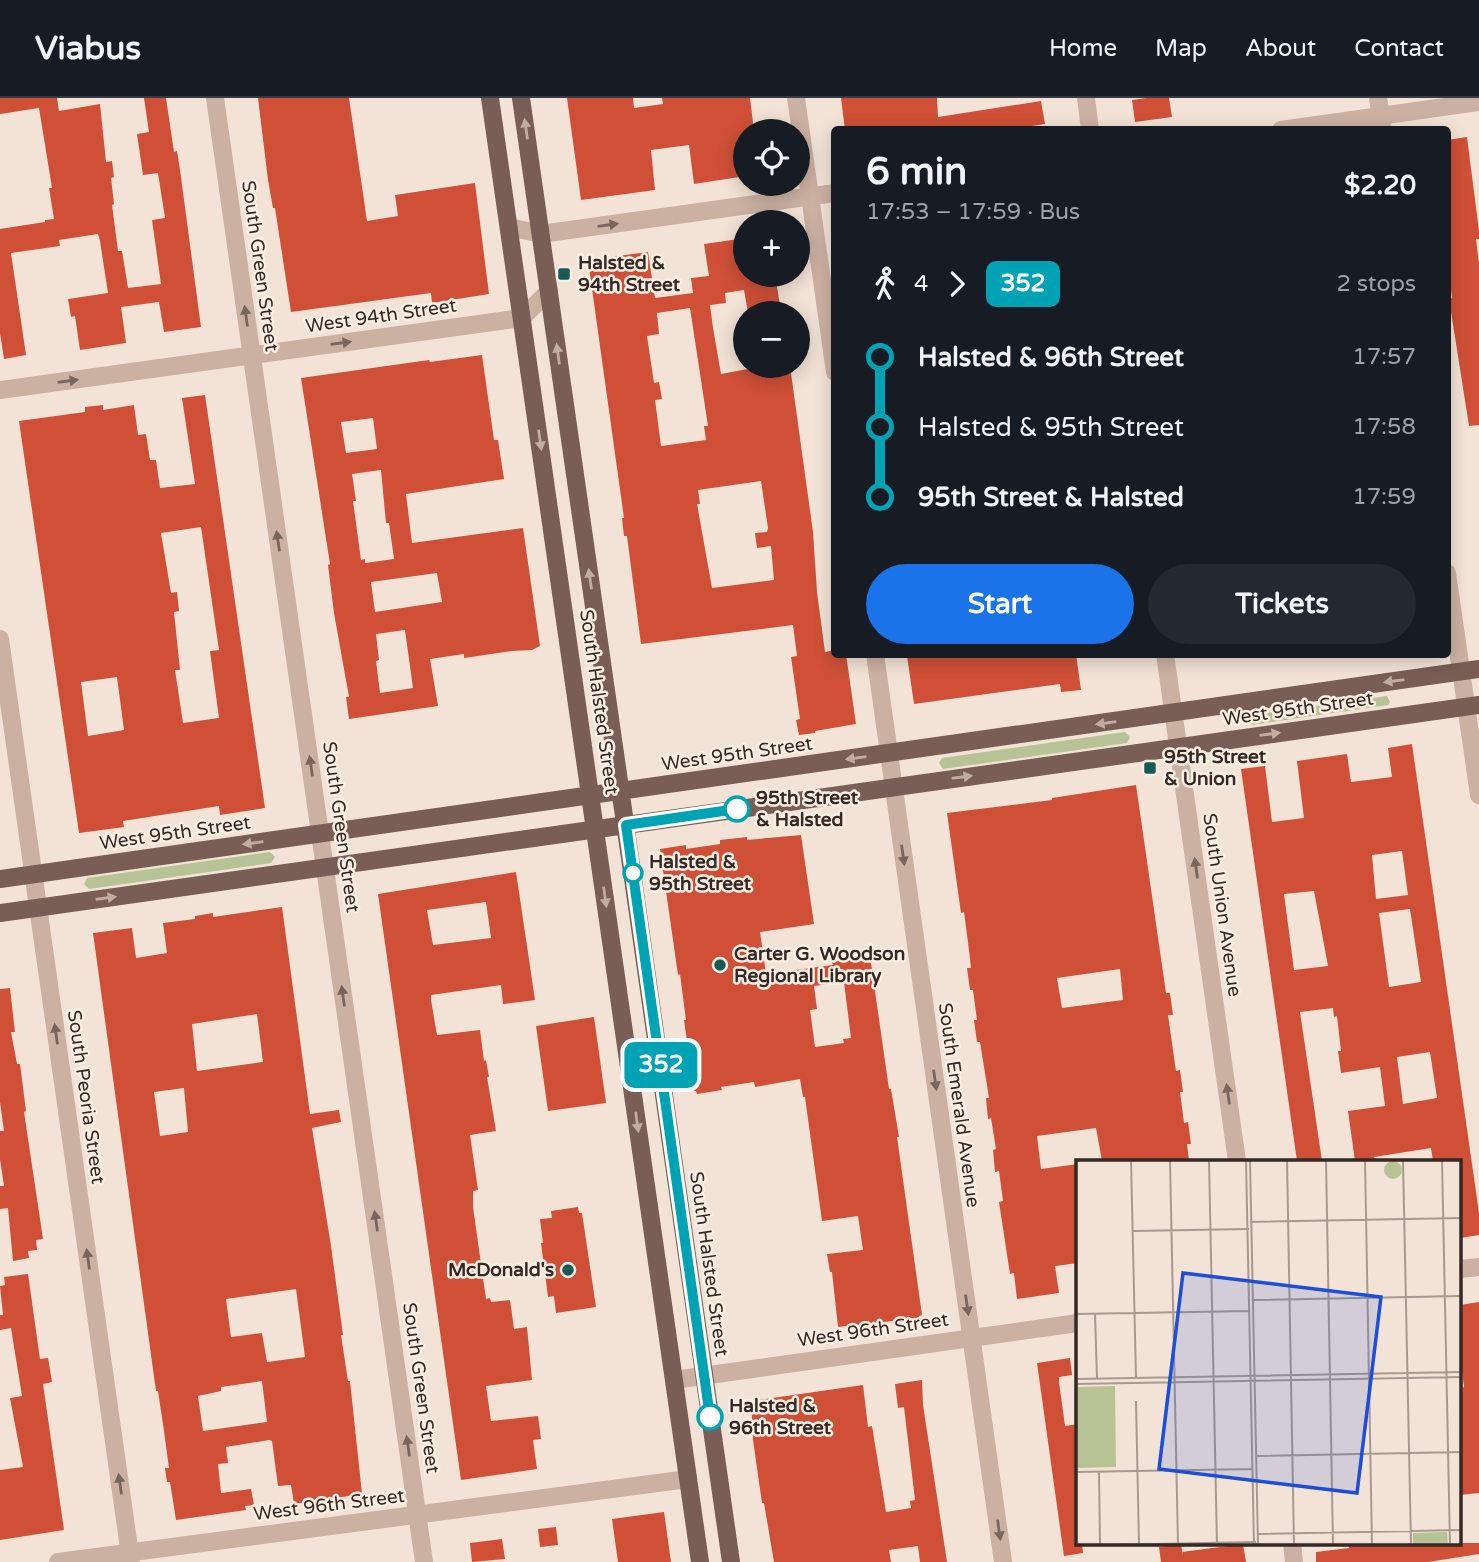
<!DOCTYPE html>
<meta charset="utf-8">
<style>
body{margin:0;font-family:"Varela Round",sans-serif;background:#242831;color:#f1f3f6;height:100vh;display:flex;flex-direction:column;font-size:26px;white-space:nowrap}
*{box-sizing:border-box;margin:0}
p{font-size:23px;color:#9ea1a6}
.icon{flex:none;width:38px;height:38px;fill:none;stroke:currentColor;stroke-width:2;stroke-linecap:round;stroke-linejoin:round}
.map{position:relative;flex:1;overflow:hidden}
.side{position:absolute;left:831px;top:28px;width:620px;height:532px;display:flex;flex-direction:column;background:#171b24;border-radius:7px;box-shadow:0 4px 18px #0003}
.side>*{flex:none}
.badge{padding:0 14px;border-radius:10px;font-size:24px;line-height:46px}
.tools{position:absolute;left:733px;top:21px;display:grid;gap:14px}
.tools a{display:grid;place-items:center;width:77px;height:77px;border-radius:50%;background:#171b24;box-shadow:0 4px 18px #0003;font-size:35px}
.map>.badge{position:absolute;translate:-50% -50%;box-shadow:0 0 0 4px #fff}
.legs{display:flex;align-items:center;gap:10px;height:77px;padding:0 35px;font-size:23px}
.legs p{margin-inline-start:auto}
.summary{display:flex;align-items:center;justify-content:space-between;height:119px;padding:0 35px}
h1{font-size:38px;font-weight:800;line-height:52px}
.primary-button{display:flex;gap:14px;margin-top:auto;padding:14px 35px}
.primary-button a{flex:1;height:80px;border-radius:42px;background:#1a73e8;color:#fff;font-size:28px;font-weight:800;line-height:80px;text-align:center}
.primary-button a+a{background:#242831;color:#f1f3f6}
ul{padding:0 35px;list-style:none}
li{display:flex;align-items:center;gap:24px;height:70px;font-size:26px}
li i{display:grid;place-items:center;width:10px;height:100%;margin:0 9px;background:currentColor}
li i::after{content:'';width:18px;height:18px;margin:-9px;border:5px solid;border-radius:50%;background:#171b24}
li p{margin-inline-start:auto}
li:first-child i{background:linear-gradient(#0000 50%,currentColor 0)}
li:last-child i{background:linear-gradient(currentColor 50%,#0000 0)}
header{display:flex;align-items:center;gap:42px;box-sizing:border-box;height:98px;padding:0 35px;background:#171b24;border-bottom:2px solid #363941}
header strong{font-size:33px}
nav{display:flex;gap:38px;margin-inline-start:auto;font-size:24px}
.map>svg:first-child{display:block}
</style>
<header>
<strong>Viabus</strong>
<nav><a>Home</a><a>Map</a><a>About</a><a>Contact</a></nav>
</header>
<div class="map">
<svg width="1479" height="1464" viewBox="0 0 1479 1464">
<rect width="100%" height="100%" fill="#f3e3d6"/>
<!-- green -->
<path fill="#b7c295" d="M1387,598L1390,604L1388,607L1252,627L1249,624L1251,617Z
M1125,634L1130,639L1127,645L943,671L939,665L942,660Z
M270,754L275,759L271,765L89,791L84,786L87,780Z"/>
<!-- building -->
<path fill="#cf5037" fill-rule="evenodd" d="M0,0H57L59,13L100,6L106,64L112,63L114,79L111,80L114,106L112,107L118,153H122L128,190L161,186L152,122L165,120L158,75L143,77L137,36L149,34L144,0H166L174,54L177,53L180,72L201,229L164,234L159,204L121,209L126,245L80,252L75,218L71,219L68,201L108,195L100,143L98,136L59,142L60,148L11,155L26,257L4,261L0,235V131L45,124V122L54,121L49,90H52L39,10L0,16Z
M258,0H349L367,123L398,118L395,97L475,85L489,196L432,205L431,195L291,214L275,110H273L268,82Z
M567,0H633L634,10L663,6L662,0H750L754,33H746V78L694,86L689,47L651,52L655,92L581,102Z
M841,0H937L938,19L1041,3L1045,26L1005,32H845Z
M1147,0H1169L1172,19L1135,24L1132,2Z
M1467,39L1479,133V141H1476L1479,166V327L1469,328L1449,201L1452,200L1447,157V42Z
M746,140V177H775L781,213L748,215L744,192L725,195L726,205L710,207L713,230L721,276L764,268H790L813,434L817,494L825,554L835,552V556H846L856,626L815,633V635L799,637L796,622L800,621L791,559L797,558L793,527L641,546L627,438H624L622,420H624L588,162L648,154L655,200L693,195L691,180L709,178L704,146ZM690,210L708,328H704L706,342L661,348L655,302L662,301L659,284L654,285L647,238L659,236L657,215ZM761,383L768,430L767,434L755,435L757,450L771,448L774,482L712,490L697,406H700L698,392Z
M482,257L494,342H498L504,381L406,396L412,445L523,430L540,548L532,552L512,553L464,560V556L430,561L438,608L349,621L346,599H349L334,515L328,467L330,466L301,280L429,262L430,264ZM373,320L377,351L346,355L341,324ZM381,372L386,425H389L394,461L365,465V461L361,462L353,403H356L352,376ZM437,475L442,504L375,514L371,484ZM405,532L413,590L380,595L376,563L379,562L376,536Z
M205,297L265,710L220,717L219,708L123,723L124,729L79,735L19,323L85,314V309L103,307V312L134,307L138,337L146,336L150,362H156L160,390L195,386L182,300ZM201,429L219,552L210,553L219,620L183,625L175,572H180L174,514L179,513L177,494L171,495L161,435ZM117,579L124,632L88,638L81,584Z
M920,556H1076L1081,592L1061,594L1060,586L914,606L907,558Z
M1412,646L1479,1115V1137L1460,1140V1063H1433L1431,1050L1374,1059L1375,1063H1355L1348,1013L1385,1008L1380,969L1341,975L1338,953H1341L1337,918L1334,919L1333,910L1300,914L1322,1063H1297L1241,671L1265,668L1272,724L1304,720L1297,663L1347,656L1351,684L1392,679L1388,650ZM1402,753L1408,797L1376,801L1372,757ZM1314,793L1328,868L1294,872L1284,796ZM1410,811L1421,884L1389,889L1379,815ZM1430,954L1437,1000L1403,1006L1397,959Z
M1136,687L1166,895H1170L1173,917H1168L1176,973L1180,972L1183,994H1180L1184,1025L1188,1024L1191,1046H1187L1189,1063H1102L1096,1030L1037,1038L1041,1071L1078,1066V1165L1055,1168L1059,1195L1017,1201L1014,1175L1010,1176L999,1104L1003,1103L999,1073L995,1074L993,1052L996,1051L991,1020L988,1021L986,1000H989L984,969L980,944H977L974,922H977L973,892H970L967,870H971L968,844L964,814L961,815L947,715L1052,702V700ZM1120,871L1123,902L1062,910L1057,880Z
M801,737L814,826L760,834L766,876L833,867L832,864L870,858L889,991H891L899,1039H897L922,1217L919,1218V1220L838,1229L832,1174H830L827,1156L863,1152L858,1118L822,1123L805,999H803L800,981L755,989L754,984L721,989L722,992L697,996L696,993H694L684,922H686L680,876L678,877L660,751L686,747V751L720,746V742L747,739V742ZM844,884L851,940L843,941L844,945L815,949L810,912L817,911L814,888Z
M516,774L535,902L503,906L501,887L431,897V902L437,937L480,932L484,963L486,962L489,979H487L496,1033L470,1037L478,1092L473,1093V1109L486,1201L490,1200L491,1204L510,1202L514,1231L527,1229L532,1282L486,1288L491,1323L538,1318L541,1341L533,1342L537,1371L461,1382L378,796ZM486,804L491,840L433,847L427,812Z
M282,809L310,1016L339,1012L341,1024L312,1030L331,1148L343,1237H341L348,1283H350L362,1396L294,1406L291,1387L278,1388L272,1343L269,1342L226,1349L228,1365L218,1366L221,1395L251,1391L254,1407L245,1408L246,1412L176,1422L170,1384H167L165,1370H169L164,1333L158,1293H156L93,835L132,830L136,860L167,855L163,825L195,821V818L213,815V819ZM257,916L263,964L197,973L192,926ZM184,990L188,1034L160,1038L154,994ZM296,1191L305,1259L267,1264L262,1235L231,1239L226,1201ZM262,1283L267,1324L203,1333L198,1298L221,1293V1289Z
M10,890L15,934H11L17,966H20L26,1013L24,1014L43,1141L36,1142L37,1152L28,1153L29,1160L13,1163L8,1110L0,1111V1088H4L0,1061V1033H4L0,1004V891Z
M594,919L606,1005L548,1013L536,928Z
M578,1109L579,1115H582L596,1209L556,1215L554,1198L548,1199L541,1145H543L540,1121L552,1120L551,1113Z
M28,1176L40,1261L48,1260L52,1284L43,1286L64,1432L0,1442V1372L23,1369L10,1300L22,1298L11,1230L0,1232V1217H3L0,1188L5,1187L4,1179Z
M1479,1204V1395L1460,1397V1290L1464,1289L1460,1259V1207Z
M1070,1260L1072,1277L1059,1279V1284L1065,1328L1078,1326V1445H1082L1083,1455L1064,1458L1037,1265Z
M922,1282L923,1307L947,1464H920L918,1448L889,1452L891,1464H774L764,1405H762L753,1342L751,1303L863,1287L868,1329L872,1328L886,1414L911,1410L910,1403L915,1402L904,1309L898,1310L895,1286Z
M664,1414L671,1464H618L612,1421Z
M556,1429L558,1447L540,1449L538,1431Z
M502,1441L505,1461L472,1464L470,1445Z
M1348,1445H1479V1456L1428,1464H1316V1454L1349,1450Z
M1181,1446L1183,1458L1182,1454L1243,1446L1246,1464H1161L1159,1449Z"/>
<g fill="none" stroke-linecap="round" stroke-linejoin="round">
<!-- minor -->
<path stroke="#cbb1a2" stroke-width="18" d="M215,0L424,1464
M796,0L835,274
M1086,0L1090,32
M1378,0L1383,32
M1281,32L1479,4
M509,129L541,136L835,95
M0,292L522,220L549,193
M1447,475L1479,697
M0,541L131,1464
M875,556L1003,1464
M1165,556L1237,1063
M1460,1171L1479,1169
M674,1282L1078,1225
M1292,1445L1294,1464
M58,1464L688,1381"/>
<!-- major -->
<path stroke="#785e54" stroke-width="18" d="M490,0L700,1464
M521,0L731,1464
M0,781L1479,571
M0,815L1479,607"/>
</g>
<!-- one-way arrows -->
<defs><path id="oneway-solid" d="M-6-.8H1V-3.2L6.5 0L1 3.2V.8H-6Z" transform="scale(1.75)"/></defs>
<g fill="#c0ada2">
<use href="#oneway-solid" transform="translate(526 31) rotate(-98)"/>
<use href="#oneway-solid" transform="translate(558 256) rotate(-98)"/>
<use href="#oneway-solid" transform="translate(540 342) rotate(82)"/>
<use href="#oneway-solid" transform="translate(590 481) rotate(-98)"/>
<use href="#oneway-solid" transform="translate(1394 583) rotate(172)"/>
<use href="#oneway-solid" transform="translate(1106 625) rotate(172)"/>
<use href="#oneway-solid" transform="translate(1270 636) rotate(-8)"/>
<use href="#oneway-solid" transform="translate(856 660) rotate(172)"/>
<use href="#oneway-solid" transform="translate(962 679) rotate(-8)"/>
<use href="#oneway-solid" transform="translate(253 745) rotate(172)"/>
<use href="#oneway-solid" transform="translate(605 799) rotate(82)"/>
<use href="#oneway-solid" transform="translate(106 800) rotate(-8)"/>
<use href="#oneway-solid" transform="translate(637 1024) rotate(82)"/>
</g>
<g fill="#78665d">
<use href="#oneway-solid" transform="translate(608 127) rotate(-8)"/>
<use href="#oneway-solid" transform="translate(246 218) rotate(-98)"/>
<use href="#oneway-solid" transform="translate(341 245) rotate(-8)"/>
<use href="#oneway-solid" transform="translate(68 283) rotate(-8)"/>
<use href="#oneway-solid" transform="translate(278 443) rotate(-98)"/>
<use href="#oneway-solid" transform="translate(311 668) rotate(-98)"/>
<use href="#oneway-solid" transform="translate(903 757) rotate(82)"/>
<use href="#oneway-solid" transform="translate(1196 770) rotate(-98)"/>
<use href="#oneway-solid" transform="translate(343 898) rotate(-98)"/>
<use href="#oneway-solid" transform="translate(56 936) rotate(-98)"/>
<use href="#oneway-solid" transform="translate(935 982) rotate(82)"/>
<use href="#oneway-solid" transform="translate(1228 996) rotate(-98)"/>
<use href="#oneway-solid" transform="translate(376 1123) rotate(-98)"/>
<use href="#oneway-solid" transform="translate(88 1161) rotate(-98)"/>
<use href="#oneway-solid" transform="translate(967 1207) rotate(82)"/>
<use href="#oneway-solid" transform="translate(408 1348) rotate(-98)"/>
<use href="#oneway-solid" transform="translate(120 1386) rotate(-98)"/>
<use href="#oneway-solid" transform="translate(999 1432) rotate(82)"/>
</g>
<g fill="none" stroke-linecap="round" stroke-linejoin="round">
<!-- line-1 casing -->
<g stroke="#fff" stroke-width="16">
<path id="line-1" d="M710,1319L626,727L737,711"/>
</g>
<!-- line-1 -->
<use href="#line-1" stroke="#00a3b4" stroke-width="10"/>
</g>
<!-- markers -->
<g fill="#175958" stroke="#faede2" stroke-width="2.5">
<rect x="557" y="169" width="14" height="14" rx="3.5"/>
<rect x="1143" y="663" width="14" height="14" rx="3.5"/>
<circle cx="720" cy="867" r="7"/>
<circle cx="568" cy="1172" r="7"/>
</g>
<g fill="#fff" stroke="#00a3b4" stroke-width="3.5">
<circle cx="737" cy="711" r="12"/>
<circle cx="633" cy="775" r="9"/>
<circle cx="710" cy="1319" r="12"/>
</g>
<g text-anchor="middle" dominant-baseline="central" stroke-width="5" stroke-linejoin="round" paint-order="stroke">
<!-- poi labels -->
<g font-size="19" font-weight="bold" fill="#352925" stroke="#faede2" text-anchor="start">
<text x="578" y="165">Halsted &amp;<tspan x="578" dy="22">94th Street</tspan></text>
<text x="1164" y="659">95th Street<tspan x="1164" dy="22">&amp; Union</tspan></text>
<text x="734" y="856">Carter G. Woodson<tspan x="734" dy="22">Regional Library</tspan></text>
<text x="554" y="1172" text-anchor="end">McDonald's</text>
</g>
<!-- street labels -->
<g font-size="19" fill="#352925" stroke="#faede2">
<text transform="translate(260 168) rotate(82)">South Green Street</text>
<text transform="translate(381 218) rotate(-8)">West 94th Street</text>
<text transform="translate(599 604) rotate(82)">South Halsted Street</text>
<text transform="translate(1298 611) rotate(-8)">West 95th Street</text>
<text transform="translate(737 656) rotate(-8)">West 95th Street</text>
<text transform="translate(341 729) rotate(82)">South Green Street</text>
<text transform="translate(175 735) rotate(-8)">West 95th Street</text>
<text transform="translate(1222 807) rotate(82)">South Union Avenue</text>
<text transform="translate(86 999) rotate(82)">South Peoria Street</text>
<text transform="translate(959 1007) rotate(82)">South Emerald Avenue</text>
<text transform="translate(709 1166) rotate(82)">South Halsted Street</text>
<text transform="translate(873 1232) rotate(-8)">West 96th Street</text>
<text transform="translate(421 1290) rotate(82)">South Green Street</text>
<text transform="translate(329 1407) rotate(-7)">West 96th Street</text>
</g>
<!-- stop labels -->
<g font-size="19" font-weight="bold" fill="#352925" stroke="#faede2" text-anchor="start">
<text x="756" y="700">95th Street<tspan x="756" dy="22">&amp; Halsted</tspan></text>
<text x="649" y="764">Halsted &amp;<tspan x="649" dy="22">95th Street</tspan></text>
<text x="729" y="1308">Halsted &amp;<tspan x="729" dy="22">96th Street</tspan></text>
</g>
</g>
<!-- overview -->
<g transform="translate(1076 1062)">
<rect width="385" height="385" fill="#f3e3d6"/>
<path d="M308 10a9 9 0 1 1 18 0a9 9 0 1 1-18 0ZM39,226L40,307L0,308V227ZM371,372L372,385H337V373Z" fill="#b7c295"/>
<path fill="none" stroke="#a7998f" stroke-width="2" d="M55,0L60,218M94,0L102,385M133,0L141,385M170,0L178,385M174,0L182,385M211,0L218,385M250,0L257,385M289,0L296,385M327,0L335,385M366,0L374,385M174,62L385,58M57,71L173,69M177,140L385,136M19,153L21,218M0,154L173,151M0,219L385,212M0,224L385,217M60,241L63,385M181,296L385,292M23,311L24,385M0,312L176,309M182,374L385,370M27,385L180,382"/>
<path fill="#1d4ed8" fill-opacity="0.15" stroke="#1d4ed8" stroke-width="3.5" d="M107,113L305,137L281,333L83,309Z"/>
<rect width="385" height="385" fill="none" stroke="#352925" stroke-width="3.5"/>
</g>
</svg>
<div class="tools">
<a><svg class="icon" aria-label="locate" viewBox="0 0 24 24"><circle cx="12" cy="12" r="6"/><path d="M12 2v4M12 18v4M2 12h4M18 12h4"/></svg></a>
<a>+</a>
<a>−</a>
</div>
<b class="badge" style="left:661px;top:967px;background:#00a3b4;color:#fff">352</b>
<section class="side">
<div class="summary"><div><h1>6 min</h1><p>17:53 – 17:59 · Bus</p></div><b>$2.20</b></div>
<div class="legs"><svg class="icon" aria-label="walk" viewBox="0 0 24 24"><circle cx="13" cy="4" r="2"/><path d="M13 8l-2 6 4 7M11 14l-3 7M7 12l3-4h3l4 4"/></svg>4<svg class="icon" aria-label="forward" viewBox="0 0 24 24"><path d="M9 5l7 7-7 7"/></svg><b class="badge" style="background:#00a3b4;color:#fff">352</b><p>2 stops</p></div>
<ul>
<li><i style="color:#00a3b4"></i><b>Halsted &amp; 96th Street</b><p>17:57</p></li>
<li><i style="color:#00a3b4"></i><span>Halsted &amp; 95th Street</span><p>17:58</p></li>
<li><i style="color:#00a3b4"></i><b>95th Street &amp; Halsted</b><p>17:59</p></li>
</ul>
<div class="primary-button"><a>Start</a><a>Tickets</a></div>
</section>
</div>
